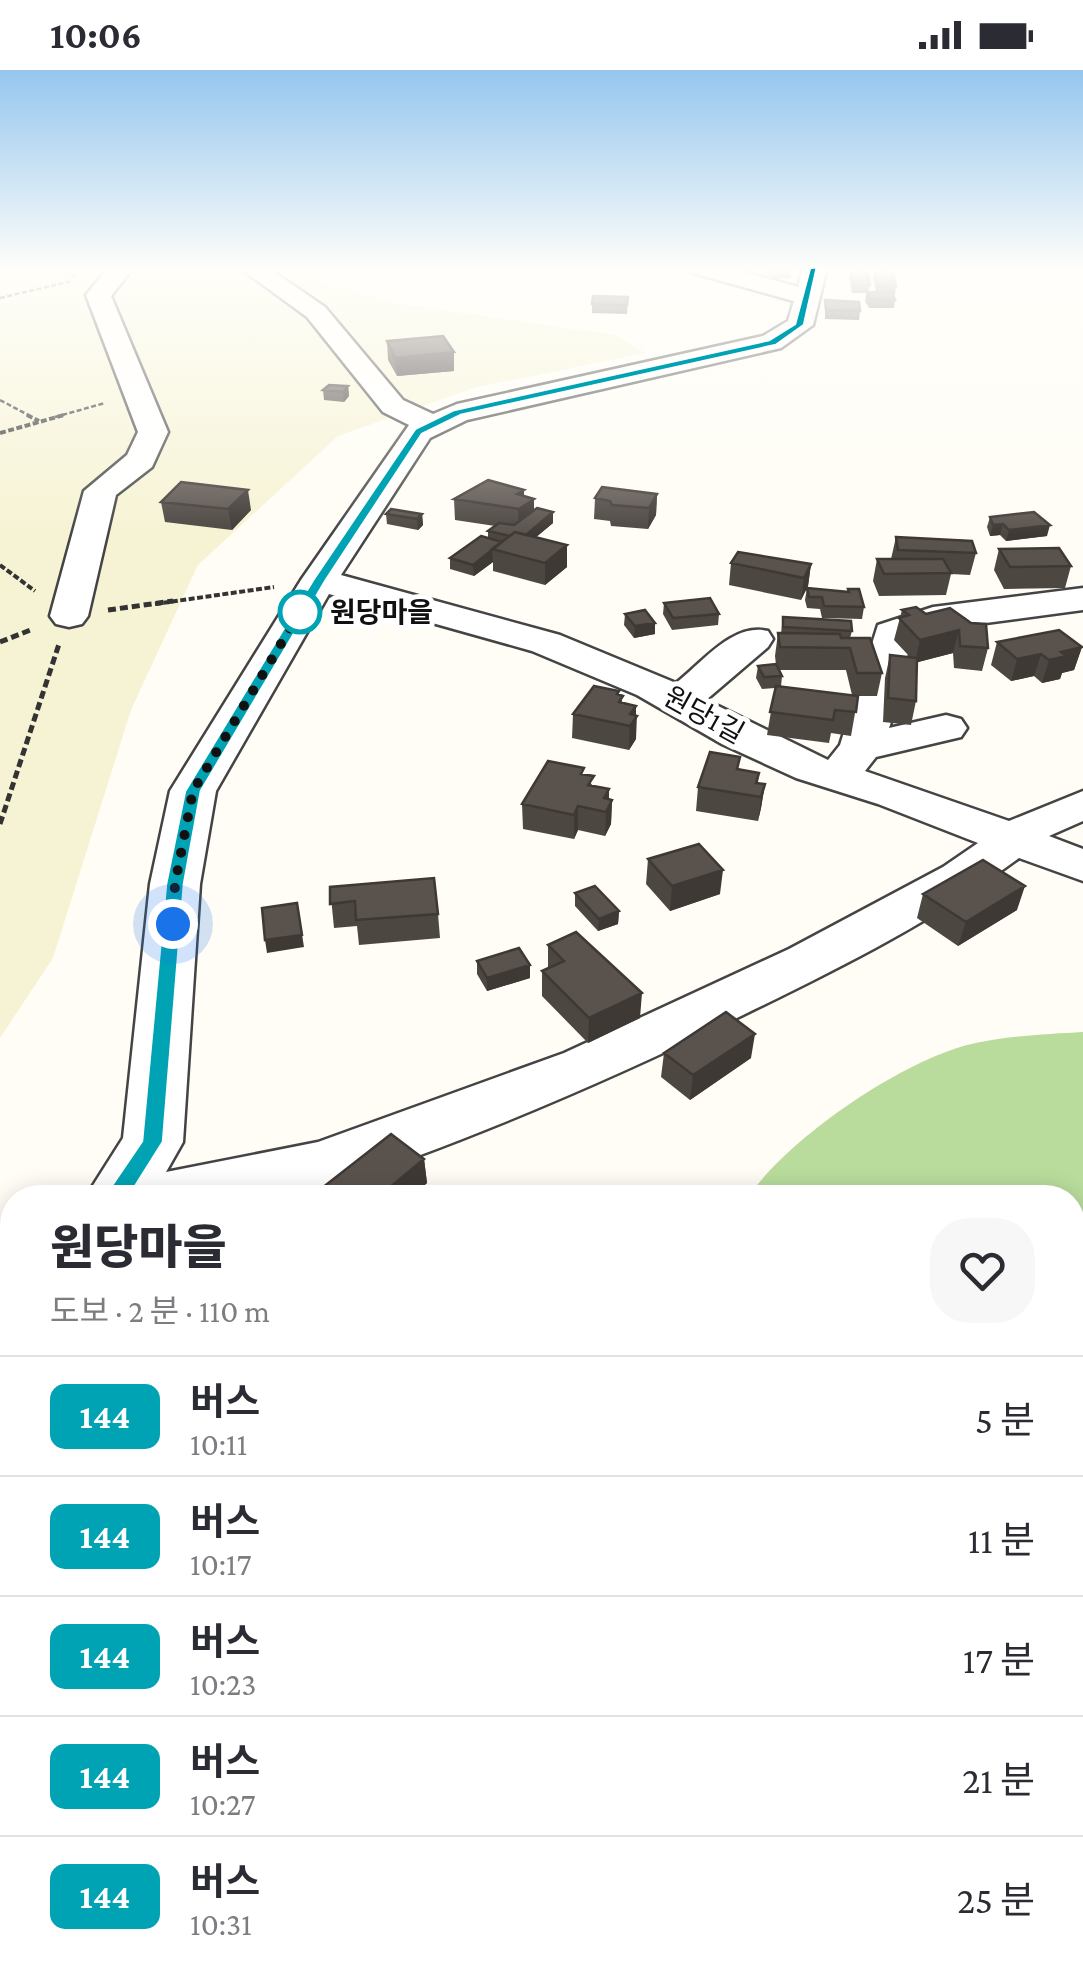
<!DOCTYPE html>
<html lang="ko">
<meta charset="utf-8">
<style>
body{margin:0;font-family:"Crimson Pro","Noto Sans KR",serif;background:#f7f7f7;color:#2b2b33;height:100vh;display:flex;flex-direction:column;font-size:38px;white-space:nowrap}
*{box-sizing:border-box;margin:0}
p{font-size:32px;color:#7c7c81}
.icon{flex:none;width:55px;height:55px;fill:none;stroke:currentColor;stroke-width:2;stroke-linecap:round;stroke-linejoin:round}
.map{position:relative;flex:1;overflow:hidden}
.side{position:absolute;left:0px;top:1115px;width:1085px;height:792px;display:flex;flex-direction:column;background:#fff;border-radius:40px 40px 0 0;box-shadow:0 5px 25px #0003}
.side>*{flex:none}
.badge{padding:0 20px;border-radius:15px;font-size:35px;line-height:65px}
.you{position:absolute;width:50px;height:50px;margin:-25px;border:8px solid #fff;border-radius:50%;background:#1a73e8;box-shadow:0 0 0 15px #1a73e833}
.map>.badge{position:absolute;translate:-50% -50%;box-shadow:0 0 0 5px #fff}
.round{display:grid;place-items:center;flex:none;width:105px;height:105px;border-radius:40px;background:#f7f7f7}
.headline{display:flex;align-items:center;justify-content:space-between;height:170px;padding:0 50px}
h1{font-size:48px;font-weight:800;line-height:75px}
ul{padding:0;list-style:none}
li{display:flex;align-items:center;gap:30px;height:120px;padding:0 50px;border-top:2px solid #e1e1e2}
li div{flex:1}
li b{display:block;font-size:38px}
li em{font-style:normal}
li .badge{min-width:110px;font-weight:700;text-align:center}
.status{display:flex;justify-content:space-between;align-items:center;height:70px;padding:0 50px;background:#fff;direction:ltr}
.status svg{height:28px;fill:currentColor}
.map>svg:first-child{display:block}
</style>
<div class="status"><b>10:06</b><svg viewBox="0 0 49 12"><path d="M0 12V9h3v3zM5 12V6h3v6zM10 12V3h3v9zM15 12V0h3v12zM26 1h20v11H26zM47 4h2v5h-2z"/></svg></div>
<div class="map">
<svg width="1083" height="1907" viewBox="0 0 1083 1907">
<rect width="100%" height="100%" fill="#fffdf5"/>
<!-- farmland -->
<path fill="#f6f3d4" d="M0,198H123L124,207L289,203L396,233L615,265L645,283L473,318L338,366L198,495L131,640L53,888L0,968Z
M0,1457L12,1458V1840L0,1864Z
M243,1895H706L719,1907H247Z"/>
<!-- forest -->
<path fill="#b9dc9c" d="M1083,962V1702L1072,1694V1128L748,1127C789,1068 897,994 967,975C1003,966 1047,964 1083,962Z
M12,1840V1895H243L247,1907H0V1864Z"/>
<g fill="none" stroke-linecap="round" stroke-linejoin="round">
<!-- minor casing -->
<g stroke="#444" stroke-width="5">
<path id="minor" d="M108,198H133L111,226L168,362L152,397L116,425L88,546L82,554L69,557L56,554L50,546L84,421L127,385L138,362L86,225Z
M240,198H268L325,237L403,330L433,344L457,334L763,266L788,251L794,231L693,203L689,198H729L798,217L803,198H827L813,255L781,278L467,350L430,368L341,505L560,565L676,613C702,593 733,552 768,561L773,569L768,577L706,630L828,690L840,675L878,555L933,537L1083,518V540L940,559L910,570L902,619L889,658L946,645L961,649L967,658L961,667L876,687L865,701L1009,751L1083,721V751L1049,766L1083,779V811L1019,788C934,851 838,899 743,945C607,1011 467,1072 323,1119L281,1128H85L123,1068L150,814L170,721L301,510L409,355L383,342L307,247ZM329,524L532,581L637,625L722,674L796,708L878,734L978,773L943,797L789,879L564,983L318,1072L166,1102L183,1072L200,814L216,721Z
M12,1230V1297L0,1302V1235Z
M828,1895L824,1907H738L734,1896Z"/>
</g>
<!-- path-far2 -->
<path stroke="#333" stroke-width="2.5" stroke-dasharray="5 2.5" stroke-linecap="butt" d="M59,198L76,206
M0,228L72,211
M0,330L32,347
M55,347L105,333"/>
<!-- path-far1 -->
<path stroke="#333" stroke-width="4" stroke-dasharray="6 2.5" stroke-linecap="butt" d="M27,345L39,351
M0,363L64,345
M0,495L35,521
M155,534L274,517"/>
<!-- path -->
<path stroke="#333" stroke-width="5" stroke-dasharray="8 4" stroke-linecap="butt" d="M108,540L173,531
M0,572L33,559
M0,754L59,574"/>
<!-- minor -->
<use href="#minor" fill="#fff" fill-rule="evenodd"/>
</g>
<!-- wall -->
<path fill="#4d4742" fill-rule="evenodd" d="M337,198H368L367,201H337Z
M762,198H791V208L772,209Z
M851,199L870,215L868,222H876L873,208L875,200L896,216L895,225H893L895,230L894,238H869L865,231L866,223H852L849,207Z
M628,227L627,244L592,243V234Z
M825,230L860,241L859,250L825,249Z
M387,271L454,301L397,306L388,290Z
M348,316L349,326L344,332L324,330L323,320Z
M657,424L656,445L648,459L611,456L610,451L594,449L595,428Z
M524,426L534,429V440L553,442V453L536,467L567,497L545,515L493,501V492L474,506L450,499V488L488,468V461L495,456L455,450L454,429Z
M161,432L251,440L232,460L165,452Z
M386,444H422L423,455L418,460L387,454Z
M990,447L1047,466L1006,471L1000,465L990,466L987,457Z
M896,467L976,483L970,505L951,504L946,525L879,526L873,511L877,489H891Z
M999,479L1071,496L1065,518L1004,519L994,500Z
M731,493L811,494L808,516L801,530L729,515Z
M807,518L847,522L848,519L864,537L862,549L822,548L820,539L807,538L805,530Z
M664,533L719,544L718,555L672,560L663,544Z
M902,540L926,544L988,578L982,601L954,598L953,583L917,592L916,631L911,655L883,652L885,608L890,585L910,587L894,570Z
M625,544L655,553V564L634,568L624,555Z
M783,547L852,561L850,568L882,603L877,626H858L851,666L831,663L829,673L767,665L775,618L762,619L756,608L758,596L776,595L775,586L778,563H781ZM779,600H846L852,625L781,617L782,606Z
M997,572L1082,577L1074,600L1062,603L1060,609L1042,613L1034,606L1011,611L991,595Z
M619,621V625L623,633L637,646L636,669L629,680L572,668L573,644Z
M739,699L759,703L758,713L765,714L761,738L758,751L696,741L698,717Z
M584,704L593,716L609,719V729L612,730L611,754L605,766L578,760L574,769L523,759L522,734Z
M648,789L720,824L670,841L646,814Z
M330,817L438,844L440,868L359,875L357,856L334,858Z
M575,823L619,841L618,854L598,861L575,836Z
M923,824L1017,840L958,876L917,848Z
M548,875L640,948L588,973L542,926V901L548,898Z
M477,891L530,895V908L487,921L477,904Z
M664,983L751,988L690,1030L661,1007Z
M424,1089L427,1113L410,1128H324L322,1118Z
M1072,1721L1083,1729V1907H970L976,1895H1072Z"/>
<!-- shaded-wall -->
<path fill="#3f3936" d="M454,282V301L397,306L395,288Z
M348,316L349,326L344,332L343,322Z
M248,420L251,440L232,460L228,439Z
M524,420V435L534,429V450L519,460L517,424Z
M657,424L656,445L648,459L649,438Z
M553,442V453L522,479V468Z
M422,444L423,455L418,460L417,449Z
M1003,454L1000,465L990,466L993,455Z
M1050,455L1047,466L1006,471L1009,460Z
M567,475V497L545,515V493Z
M492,481L493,492L474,506L473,495Z
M811,494L808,516L801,530L804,508Z
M655,553V564L634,568L635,556Z
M959,560L953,583L915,593L920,570Z
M1082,577L1074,600L1062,603L1060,609L1042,613L1049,590L1061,582Z
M1041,584L1034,606L1011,611L1017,589Z
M636,636V669L629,680L630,644Z
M765,714L761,738L758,751L761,727Z
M609,719L608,737L612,730L611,754L605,766L606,742L604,728Z
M578,736V760L574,769V745Z
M723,800L720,824L670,841L672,816Z
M1025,816L1017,840L958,876L966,852Z
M297,833L304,877L267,883L265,870Z
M619,841L618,854L598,861L599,849Z
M530,895V908L487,921V908Z
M642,923L640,948L588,973L589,948Z
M755,964L751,988L690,1030L693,1005Z
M424,1089L427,1113L410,1128H377Z"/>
<!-- building -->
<path fill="#5a524d" stroke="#3f3936" stroke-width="2.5" d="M771,198H791L792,199L773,200Z
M851,199H867L870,215L853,214Z
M875,200L893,201L896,216H877Z
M867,222H892L895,230L870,229Z
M593,226L628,227L627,235L592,234Z
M825,230L859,232L860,241L826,240Z
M443,266L454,282L395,288L387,271Z
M329,315L348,316L343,322L323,320Z
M488,410L524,420L517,424L534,429L519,439L454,429Z
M181,412L248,420L228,439L161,432Z
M602,417L657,424L649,438L612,435L610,431L595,428Z
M537,438L553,442L526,465L515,462L510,466L488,461L499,453L514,455Z
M391,439L422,444L417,449L386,444Z
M1034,442L1050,455L1009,460L1003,454L993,455L990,447Z
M515,462L567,475L545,493L492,479Z
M481,466L502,472L473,495L450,488Z
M896,467L972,471L976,483L898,480Z
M1059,478L1071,496L1010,497L999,479Z
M738,482L811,494L804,508L731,493Z
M877,489H943L951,503L884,504Z
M807,518L849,522L848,519H859L864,537L824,536L822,527H809Z
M710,528L719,544L673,548L664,533Z
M916,537L926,544L950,538L971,553L986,554L988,578L960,576L959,560L920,570L899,548L909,545L902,540Z
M645,540L655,553L635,556L625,544Z
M783,547L851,551L852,561L783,557Z
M1059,560L1082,577L1061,582L1067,586L1049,590L1041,584L1017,589L997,572Z
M778,563L840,564L841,568H870L882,603H857L850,578L780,577Z
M890,585L917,588L916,631L888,628Z
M776,594L782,606L764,607L758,596Z
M594,616L619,621L617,624L623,626L619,632L636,636L630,644L637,646L630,656L573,644Z
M776,616L858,626L856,642L835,640L833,650L770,642Z
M710,682L740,687L737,699L759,703L756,713L765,714L761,727L698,717Z
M548,691L584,698L581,704L594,706L588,715L609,719L604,728L612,730L606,742L578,736L574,745L522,734Z
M699,774L723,800L672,816L648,789Z
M983,790L1025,816L966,852L923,824Z
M434,808L438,844L356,850L355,831L330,834V817Z
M595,816L619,841L599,849L575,823Z
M297,833L302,865L265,870L262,838Z
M576,862L642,923L589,948L542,901L564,891L548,875Z
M519,878L530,895L487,908L477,891Z
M726,942L755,964L693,1005L664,983Z
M391,1064L424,1089L377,1128H334L322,1118Z
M1072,1721L1083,1729V1901L1072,1892Z
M988,1895H1048L1062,1907H982Z"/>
<!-- sky -->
<linearGradient id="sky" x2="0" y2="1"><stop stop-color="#95c6ee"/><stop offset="0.43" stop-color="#fffefa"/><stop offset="1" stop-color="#fffefa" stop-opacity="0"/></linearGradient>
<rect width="1083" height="465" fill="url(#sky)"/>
<!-- line -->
<path fill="#00a3b4" stroke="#fff" stroke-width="2.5" d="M817,197L804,255L776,275L461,345L422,364L326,510L201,721L184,814L163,1072L124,1134H108L105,1128L108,1121L142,1071L166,814L185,721L313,510L415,359L454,340L769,270L795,254L810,198Z"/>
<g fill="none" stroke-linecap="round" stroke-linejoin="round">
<!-- walk -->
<path stroke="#111" stroke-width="10" stroke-dasharray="0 18" d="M173,854L175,814L193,721L300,542"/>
</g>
<!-- markers -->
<circle fill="#fff" stroke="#00a3b4" stroke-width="5" cx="300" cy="542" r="20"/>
<g text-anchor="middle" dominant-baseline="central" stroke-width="10" stroke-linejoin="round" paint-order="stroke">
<!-- far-stop labels -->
<g font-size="28" font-weight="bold" fill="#111" stroke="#fff" text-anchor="start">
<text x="330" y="542">원당마을</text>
</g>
<!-- far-street labels -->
<g font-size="28" fill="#111" stroke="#fff">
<text transform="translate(704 645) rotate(29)">원당1길</text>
</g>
</g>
</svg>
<div class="you" style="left:173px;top:854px"></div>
<section class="side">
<div class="headline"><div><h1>원당마을</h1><p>도보 · 2 분 · 110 m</p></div><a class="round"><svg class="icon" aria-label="heart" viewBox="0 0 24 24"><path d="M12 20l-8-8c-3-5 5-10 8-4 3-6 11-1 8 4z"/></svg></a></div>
<ul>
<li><span class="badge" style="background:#00a3b4;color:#fff">144</span><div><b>버스</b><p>10:11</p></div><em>5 분</em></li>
<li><span class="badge" style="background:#00a3b4;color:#fff">144</span><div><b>버스</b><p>10:17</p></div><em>11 분</em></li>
<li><span class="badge" style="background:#00a3b4;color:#fff">144</span><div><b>버스</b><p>10:23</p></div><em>17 분</em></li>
<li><span class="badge" style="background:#00a3b4;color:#fff">144</span><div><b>버스</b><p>10:27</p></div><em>21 분</em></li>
<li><span class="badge" style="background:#00a3b4;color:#fff">144</span><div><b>버스</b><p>10:31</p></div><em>25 분</em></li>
</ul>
</section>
</div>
